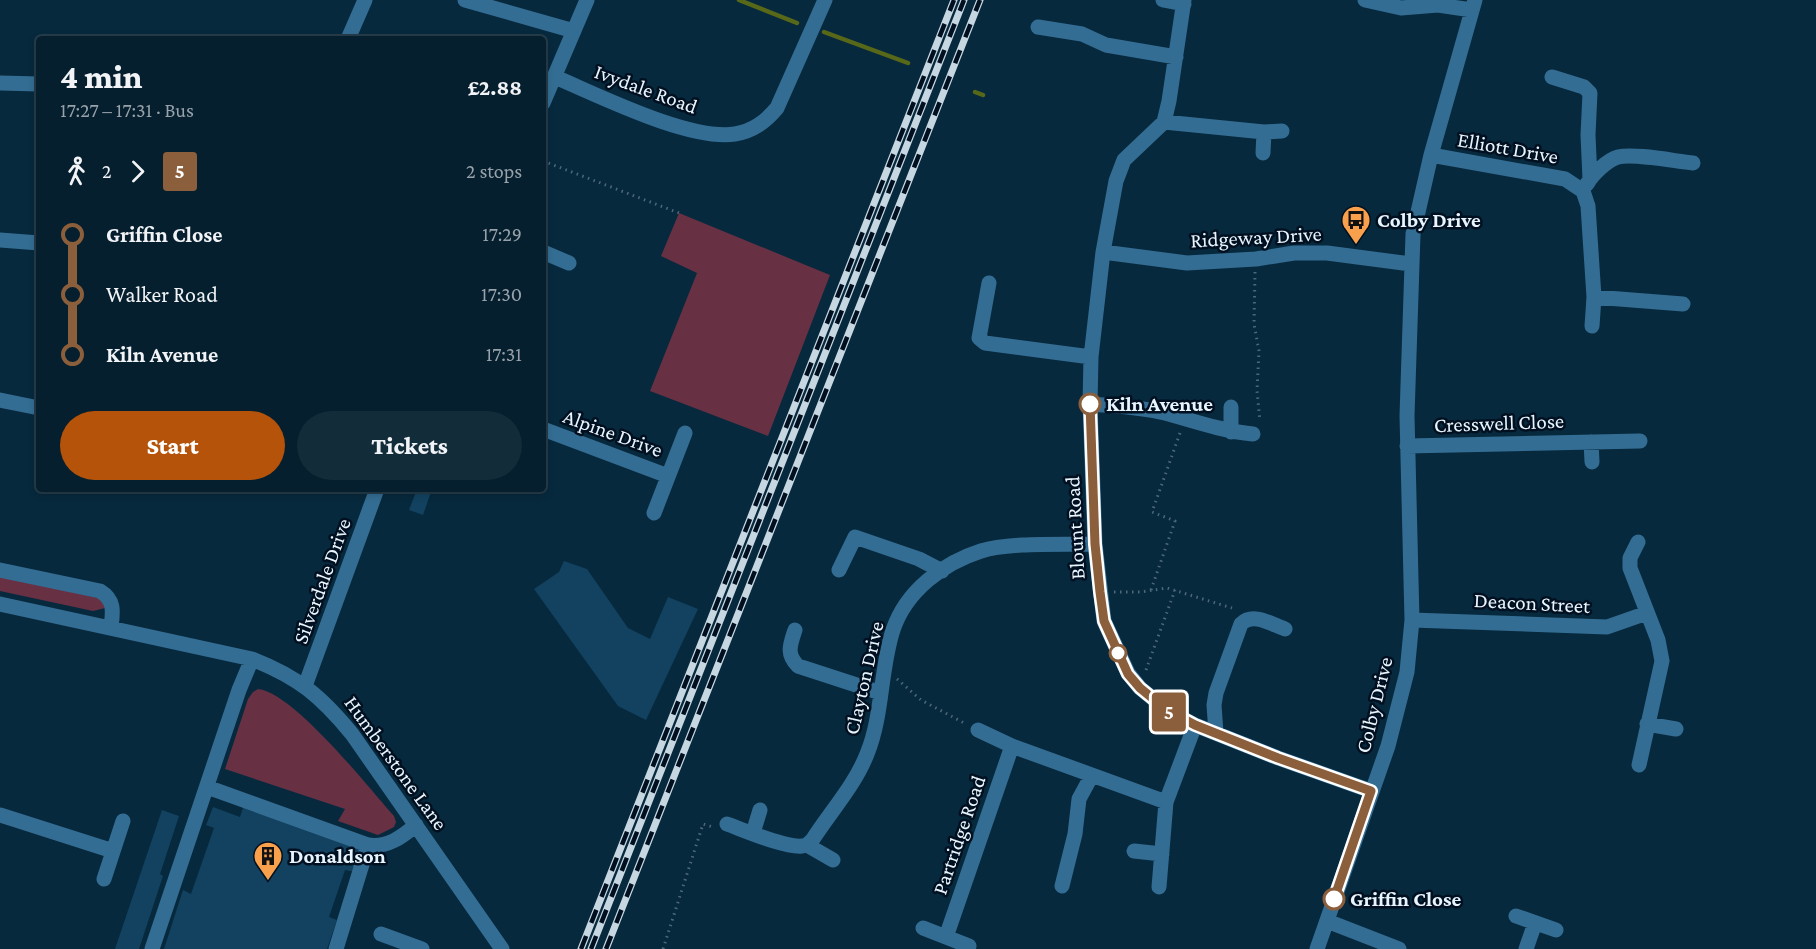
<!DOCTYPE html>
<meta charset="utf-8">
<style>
body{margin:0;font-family:"Crimson Pro",serif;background:#132c3a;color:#f1f3f6;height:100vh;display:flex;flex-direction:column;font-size:22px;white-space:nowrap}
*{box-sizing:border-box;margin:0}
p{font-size:20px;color:#97a2aa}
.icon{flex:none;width:33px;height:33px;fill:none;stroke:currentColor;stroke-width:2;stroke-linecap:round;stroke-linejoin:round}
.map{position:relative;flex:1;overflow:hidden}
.side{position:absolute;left:36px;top:36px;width:510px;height:456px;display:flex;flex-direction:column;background:#051f2e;border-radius:6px;box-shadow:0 3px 9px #0003,0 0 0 2px #263d4a}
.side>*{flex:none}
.badge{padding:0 12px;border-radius:4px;font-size:21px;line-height:39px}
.map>.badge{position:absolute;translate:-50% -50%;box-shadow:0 0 0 3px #fff}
.legs{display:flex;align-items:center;gap:9px;height:66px;padding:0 24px;font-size:20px}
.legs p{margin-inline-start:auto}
.head{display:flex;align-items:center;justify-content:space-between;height:102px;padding:0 24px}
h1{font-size:33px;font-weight:800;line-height:45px}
.button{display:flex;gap:12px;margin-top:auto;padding:12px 24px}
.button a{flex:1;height:69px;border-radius:36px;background:#b45309;color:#fff;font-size:24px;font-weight:800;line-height:69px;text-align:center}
.button a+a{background:#132c3a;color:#f1f3f6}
ul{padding:0 24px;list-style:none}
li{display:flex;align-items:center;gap:21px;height:60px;font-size:22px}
li i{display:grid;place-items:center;width:9px;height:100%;margin:0 8px;background:currentColor}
li i::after{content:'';width:15px;height:15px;margin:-8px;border:4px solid;border-radius:50%;background:#051f2e}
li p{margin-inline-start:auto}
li:first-child i{background:linear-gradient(#0000 50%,currentColor 0)}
li:last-child i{background:linear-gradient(currentColor 50%,#0000 0)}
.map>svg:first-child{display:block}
</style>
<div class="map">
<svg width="1816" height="949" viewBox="0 0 1816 949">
<rect width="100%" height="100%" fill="#07293d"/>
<!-- green -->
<path fill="#683043" d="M679,213L830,275L768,436L650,391L697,273L661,256Z
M0,576L103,599L105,608L93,611L0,591Z
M258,689C294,693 368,787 394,816L396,822L394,827L378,835L338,821L345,809L225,769L248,699L253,692Z"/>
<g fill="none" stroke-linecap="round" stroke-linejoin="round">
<!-- stream -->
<path stroke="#586819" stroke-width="4.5" d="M739,0L797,23
M824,32L908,63
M975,92L983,95"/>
</g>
<!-- building -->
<path fill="#124260" d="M417,489H432L423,515L409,510Z
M564,561L587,569L628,628L650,639L668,597L698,609L646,720L618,706L534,589L559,572Z
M244,805L364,846L356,872L345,870L329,917L337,920L327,949H164L183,890L191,894L214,828L206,825L213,807L240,817Z
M162,810L179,816L160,874L163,876L139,949H115Z"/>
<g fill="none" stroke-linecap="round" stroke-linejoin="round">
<!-- path -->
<path stroke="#4d6879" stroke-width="3" stroke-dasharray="1.5 4.5" stroke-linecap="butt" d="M543,161L679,213
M1255,272L1254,324L1259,351L1257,391L1260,421
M1151,590L1175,521L1152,512L1180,433
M1114,592H1140L1167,588L1232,608
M1146,670L1175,590
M897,679L921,700L966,724
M663,949L703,824L713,827"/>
<!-- minor -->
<path stroke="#346d93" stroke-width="15" d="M465,0L574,31
M1163,0L1184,4
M1184,0L1169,101L1164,122L1124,160L1116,181L1103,252L1091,357L1090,404L1095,544L1104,621L1128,673L1140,688L1167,710L1195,725L1278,758L1371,791
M1365,0L1401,8L1438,5L1472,10
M1038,27L1082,34L1106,45L1176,57
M348,39L365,0
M555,77C598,95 689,141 735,134C753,131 765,122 777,108L825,0
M1552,77L1584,87L1590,93L1588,135L1590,179
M0,83L39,84
M543,103L587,0
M1164,122L1264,132L1282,131
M1263,153L1264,132
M1431,155L1565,179L1583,191L1588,206L1594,297L1592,326
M1587,184C1592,175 1607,160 1618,157C1634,153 1674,161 1693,163
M0,240L39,243
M543,252L569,263
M1103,252L1187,263L1256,259L1294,253H1327L1411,264
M989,283L979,338L985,343L1091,357
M1594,297L1683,304
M0,400L39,408
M1090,404C1115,406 1141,407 1165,413C1194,421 1222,431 1253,434
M543,429L668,476
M1231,432V407
M1591,442L1592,462
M1407,446L1640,441
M654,513L685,433
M1638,542L1630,558V568L1658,640L1662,661L1639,765
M0,570L100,591C115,600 113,612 111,627
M839,570L855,537L919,559L942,571
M0,604L252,659C298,677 321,696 352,734L502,949
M1412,620L1607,627L1647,613
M795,630C790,645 786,654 798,666L881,693
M305,686L377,489
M1647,724L1676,729
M978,730L1012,746L1166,802
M1216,733L1214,705L1216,693L1241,624C1253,612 1271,624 1285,629
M207,787L368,845C387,848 402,837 416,825
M0,815L113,851
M727,824C744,830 785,848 802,846C807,846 810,842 813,839C831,811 855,785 867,754C883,715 880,670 893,630C906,591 943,563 981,551C1011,542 1063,545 1095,544
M753,833L760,810
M807,845L833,860
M1134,851L1162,854
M104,879L123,821
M1062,886L1075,834L1079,799L1092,775
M1159,887L1166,802L1195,725
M1516,916L1556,930
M1327,921L1399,949
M923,928L969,946
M381,934L422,949
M946,937L1012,746
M152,949L239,690L252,659
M336,949L368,845
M1317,949L1388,746L1407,672L1412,620L1407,416L1413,234L1431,155L1475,0
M1526,949L1535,923"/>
<!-- rail casing -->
<g stroke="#c7d7e1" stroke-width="7">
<path id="rail" d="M581,949L954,0
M591,949L964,0
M606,949L980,0"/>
</g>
<!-- rail -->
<use href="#rail" stroke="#001020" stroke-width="4.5" stroke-dasharray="14" stroke-linecap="butt"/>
</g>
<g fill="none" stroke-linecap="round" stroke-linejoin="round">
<!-- line-1 casing -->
<g stroke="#fff" stroke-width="14">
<path id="line-1" d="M1090,404L1095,544L1100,592L1104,621L1128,674L1140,688L1167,710L1195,725L1278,758L1371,791L1334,899"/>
</g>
<!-- line-1 -->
<use href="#line-1" stroke="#8b5e3c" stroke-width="9"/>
</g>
<!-- icons -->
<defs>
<g id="bus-pin" transform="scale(1.5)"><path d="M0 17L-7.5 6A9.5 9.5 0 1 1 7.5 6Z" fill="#f9a04d" stroke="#001020"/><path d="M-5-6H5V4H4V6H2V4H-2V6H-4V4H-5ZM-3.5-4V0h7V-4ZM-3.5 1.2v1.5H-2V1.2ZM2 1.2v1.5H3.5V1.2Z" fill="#111"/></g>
<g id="building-pin" transform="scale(1.5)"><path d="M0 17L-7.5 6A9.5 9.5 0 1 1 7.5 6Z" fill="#f9a04d" stroke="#001020"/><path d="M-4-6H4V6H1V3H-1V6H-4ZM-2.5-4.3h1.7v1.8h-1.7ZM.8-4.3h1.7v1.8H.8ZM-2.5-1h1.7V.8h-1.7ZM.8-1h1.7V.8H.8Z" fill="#111"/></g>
</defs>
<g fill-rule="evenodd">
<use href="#bus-pin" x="1356" y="220"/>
<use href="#building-pin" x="268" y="856"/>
</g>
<!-- markers -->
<g fill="#fff" stroke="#8b5e3c" stroke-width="3">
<circle cx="1090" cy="404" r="10"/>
<circle cx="1118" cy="653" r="8"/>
<circle cx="1334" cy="899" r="10"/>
</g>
<g text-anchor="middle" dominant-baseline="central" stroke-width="5" stroke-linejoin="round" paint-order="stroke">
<!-- street labels -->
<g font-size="21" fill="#e9f5fe" stroke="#001020">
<text transform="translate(646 89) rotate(20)">Ivydale Road</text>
<text transform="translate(1508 148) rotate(10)">Elliott Drive</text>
<text transform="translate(1256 237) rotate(-3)">Ridgeway Drive</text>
<text transform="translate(1499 423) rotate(-2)">Cresswell Close</text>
<text transform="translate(613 433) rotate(20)">Alpine Drive</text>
<text transform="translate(1075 528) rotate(-93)">Blount Road</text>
<text transform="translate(322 581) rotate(-70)">Silverdale Drive</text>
<text transform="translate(1532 603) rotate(3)">Deacon Street</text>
<text transform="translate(864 678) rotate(-77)">Clayton Drive</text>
<text transform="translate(1374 705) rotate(-76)">Colby Drive</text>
<text transform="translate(396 763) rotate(54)">Humberstone Lane</text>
<text transform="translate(959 835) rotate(-71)">Partridge Road</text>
</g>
<!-- poi labels -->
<g font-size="21" font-weight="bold" fill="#e9f5fe" stroke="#001020" text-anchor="start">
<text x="1377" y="220">Colby Drive</text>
<text x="289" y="856">Donaldson</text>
</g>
<!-- stop labels -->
<g font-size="21" font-weight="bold" fill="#e9f5fe" stroke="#001020" text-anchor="start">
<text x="1106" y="404">Kiln Avenue</text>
<text x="1350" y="899">Griffin Close</text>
</g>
</g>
</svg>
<b class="badge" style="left:1169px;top:712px;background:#8b5e3c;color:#fff">5</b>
<section class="side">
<div class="head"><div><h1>4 min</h1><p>17:27 – 17:31 · Bus</p></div><b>£2.88</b></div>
<div class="legs"><svg class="icon" aria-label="walk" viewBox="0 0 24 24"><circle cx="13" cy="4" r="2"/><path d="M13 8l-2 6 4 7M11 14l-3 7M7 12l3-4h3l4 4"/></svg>2<svg class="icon" aria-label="forward" viewBox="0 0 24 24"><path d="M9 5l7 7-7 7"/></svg><b class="badge" style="background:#8b5e3c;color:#fff">5</b><p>2 stops</p></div>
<ul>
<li><i style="color:#8b5e3c"></i><b>Griffin Close</b><p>17:29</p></li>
<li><i style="color:#8b5e3c"></i><span>Walker Road</span><p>17:30</p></li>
<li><i style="color:#8b5e3c"></i><b>Kiln Avenue</b><p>17:31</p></li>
</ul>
<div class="button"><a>Start</a><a>Tickets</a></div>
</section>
</div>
